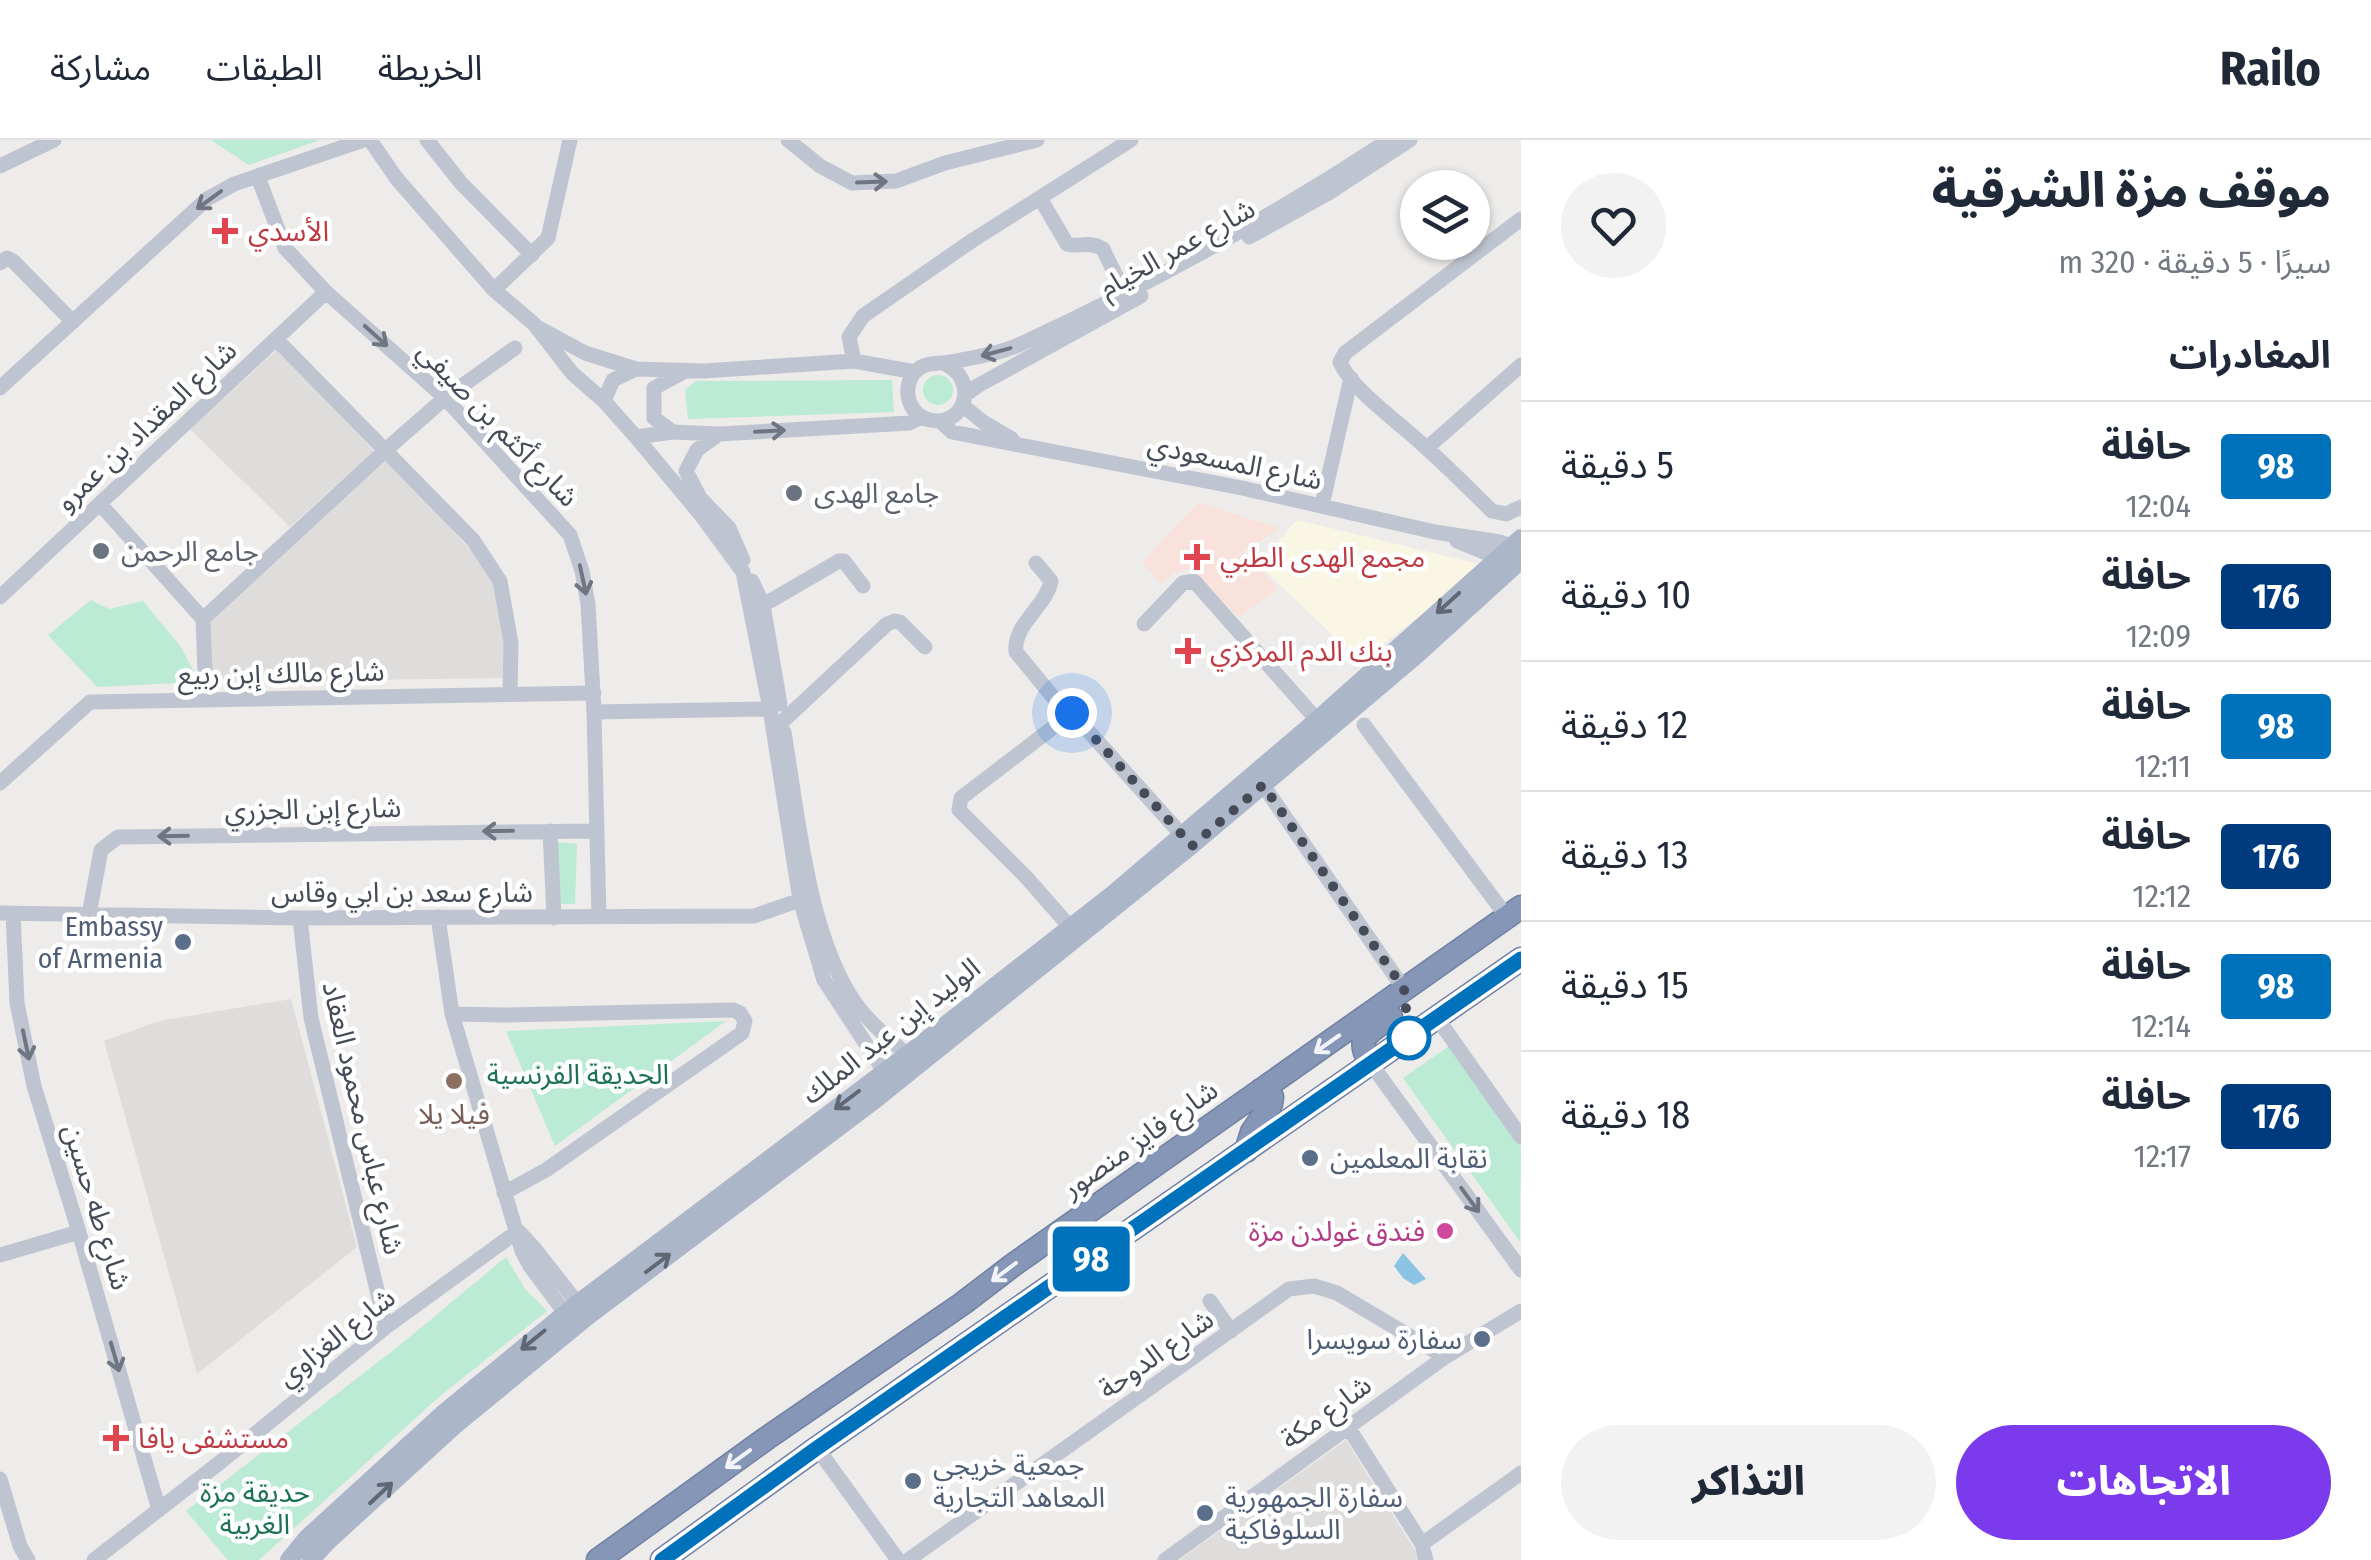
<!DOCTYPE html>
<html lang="ar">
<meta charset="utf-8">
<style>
body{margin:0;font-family:"Fira Sans Condensed","Noto Sans Arabic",sans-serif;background:#f2f2f3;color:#1f2937;direction:rtl;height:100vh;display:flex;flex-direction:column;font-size:38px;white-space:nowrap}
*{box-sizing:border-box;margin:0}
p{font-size:32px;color:#747a83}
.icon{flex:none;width:55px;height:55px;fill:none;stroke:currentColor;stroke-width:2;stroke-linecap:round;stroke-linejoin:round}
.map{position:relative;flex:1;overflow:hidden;direction:ltr}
.details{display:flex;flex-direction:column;background:#fff;width:850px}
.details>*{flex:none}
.badge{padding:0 20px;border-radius:8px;font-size:35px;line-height:65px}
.fabs{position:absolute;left:1400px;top:30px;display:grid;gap:20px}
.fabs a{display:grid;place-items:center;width:90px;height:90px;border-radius:50%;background:#fff;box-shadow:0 2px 8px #0004;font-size:50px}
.you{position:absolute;width:50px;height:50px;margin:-25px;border:8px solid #fff;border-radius:50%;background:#1a73e8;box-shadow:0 0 0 15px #1a73e833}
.map>.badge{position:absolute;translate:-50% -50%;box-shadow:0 0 0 5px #fff}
h2{padding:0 40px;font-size:38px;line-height:90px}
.round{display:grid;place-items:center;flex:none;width:105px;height:105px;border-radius:52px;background:#f2f2f3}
.overview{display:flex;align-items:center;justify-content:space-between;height:170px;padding:0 40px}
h1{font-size:48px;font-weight:800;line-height:75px}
.action{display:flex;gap:20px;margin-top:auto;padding:20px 40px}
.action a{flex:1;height:115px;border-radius:60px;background:#7c3aed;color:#fff;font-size:40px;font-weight:800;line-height:115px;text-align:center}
.action a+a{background:#f2f2f3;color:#1f2937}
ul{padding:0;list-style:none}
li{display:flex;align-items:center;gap:30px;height:130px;padding:0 40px;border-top:2px solid #e0e1e3}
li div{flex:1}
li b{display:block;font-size:38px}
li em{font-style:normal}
li .badge{min-width:110px;font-weight:700;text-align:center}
header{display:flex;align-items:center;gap:60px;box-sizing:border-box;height:140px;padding:0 50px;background:#fff;border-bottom:2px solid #e0e1e3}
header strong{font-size:48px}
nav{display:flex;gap:55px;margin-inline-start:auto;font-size:35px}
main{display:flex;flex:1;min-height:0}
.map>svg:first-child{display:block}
</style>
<header>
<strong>Railo</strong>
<nav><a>الخريطة</a><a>الطبقات</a><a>مشاركة</a></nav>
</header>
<main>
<section class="details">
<div class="overview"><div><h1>موقف مزة الشرقية</h1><p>سيرًا · 5 دقيقة · 320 m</p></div><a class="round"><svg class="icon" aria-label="heart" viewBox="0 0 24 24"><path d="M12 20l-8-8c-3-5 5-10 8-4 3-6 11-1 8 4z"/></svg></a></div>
<h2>المغادرات</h2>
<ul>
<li><span class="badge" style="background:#0072bc;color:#fff">98</span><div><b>حافلة</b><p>12:04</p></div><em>5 دقيقة</em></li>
<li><span class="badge" style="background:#003b80;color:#fff">176</span><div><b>حافلة</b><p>12:09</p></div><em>10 دقيقة</em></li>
<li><span class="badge" style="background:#0072bc;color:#fff">98</span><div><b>حافلة</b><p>12:11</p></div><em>12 دقيقة</em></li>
<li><span class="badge" style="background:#003b80;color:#fff">176</span><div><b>حافلة</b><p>12:12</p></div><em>13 دقيقة</em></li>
<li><span class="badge" style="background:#0072bc;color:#fff">98</span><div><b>حافلة</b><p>12:14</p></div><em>15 دقيقة</em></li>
<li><span class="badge" style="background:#003b80;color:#fff">176</span><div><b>حافلة</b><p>12:17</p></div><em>18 دقيقة</em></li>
</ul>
<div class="action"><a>الاتجاهات</a><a>التذاكر</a></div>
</section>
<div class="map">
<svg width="1521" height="1420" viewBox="0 0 1521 1420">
<rect width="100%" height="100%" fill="#eeeceb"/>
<!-- commercial -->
<path fill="#f9f7e4" d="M1297,380L1487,426L1360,521L1258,424Z"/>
<!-- education -->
<path fill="#dfdddc" d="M279,208L374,311L290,387L190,289Z
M388,318L483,424L503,459L507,538L213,542L209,484Z
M291,859L357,1107L197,1234L104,901L159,881Z
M1346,1300L1421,1420H1179Z"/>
<!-- medical -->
<path fill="#f8e2db" d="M1198,362L1280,388L1243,412L1279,449L1238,477L1191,428L1174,433L1161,444L1142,422Z"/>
<!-- green -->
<path fill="#bbead5" d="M211,0H320L249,25Z
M923 250a15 15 0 1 1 30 0a15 15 0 1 1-30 0Z
M892,240L894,272L688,279L685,250L696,241Z
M91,460L109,469L143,461L181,507L199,542L97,547L48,495Z
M555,702L577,704L575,764H557Z
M726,881L555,1006L506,891Z
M1449,906L1521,1007L1520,1102L1403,938Z
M506,1117L525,1149L547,1171L440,1256L259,1420H228L186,1371L405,1201Z"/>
<!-- water -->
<path fill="#8bc3e4" d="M1403,1113L1426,1139L1414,1145L1403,1138L1394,1126Z"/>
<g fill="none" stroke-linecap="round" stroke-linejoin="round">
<!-- highway casing -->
<g stroke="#7181a3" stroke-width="25">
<path id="highway" d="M1371,924C1353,897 1370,892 1391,877
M1246,1011L1252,992L1271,964L1272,957L1267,952L1261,950
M598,1420L767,1298L962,1164L1013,1125L1521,767
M662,1420L817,1308L1521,819"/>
</g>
<!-- minor -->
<path stroke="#bfc5d0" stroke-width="15" d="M370,0L397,39L494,150L534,184L572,233L604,261L636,297L701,375L743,432L770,569L800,760L824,840L891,942
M427,0L461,43L532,115
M788,0L820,26L852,43L896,41L945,23L1037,0
M0,26L54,0
M258,37L285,108L326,152L445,258L570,395L582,431L588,464L594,572L599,777
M1040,58L1067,104C1078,108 1089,100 1103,109L1117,138
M1521,79L1345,213L1340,222C1351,249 1401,284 1423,305C1447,326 1469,349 1492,371L1506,374L1521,367
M1249,97L1327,54L1410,0
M0,123L7,118L13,121L73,182
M494,150L548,98L570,0
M539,188L585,213L636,229L704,231L854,221L915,232
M276,199L473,400L500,441L511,503L510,553
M854,221L849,197L863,176L973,100L1131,0
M943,223C980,238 966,288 930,280C906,275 899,241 921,227C930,222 940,224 950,222C976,217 1000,214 1023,203C1150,144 1272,77 1389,0
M0,248L207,59L234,44L364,0
M966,254L979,245L1141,156
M604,261L613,240L636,229
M962,265L983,282L1012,299
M940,281L952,292L1242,348L1435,392L1500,402L1519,410
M673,292L654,278V248L682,233
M719,294L697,310L686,331L700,358L729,388L743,420
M636,297L673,292L719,294L910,283L921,277
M1427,308L1521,225
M100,364L203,479L206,559
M1322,365L1351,238
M1457,401L1489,414L1504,424
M1036,423L1051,441C1046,467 1013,484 1016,512L1057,562L1072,573L1189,703
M752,441L763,465L780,564
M0,457L326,152
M763,465L839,421H844L863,446
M203,479L389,307L445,258L515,208
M1144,484L1183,443L1194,441L1317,580
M594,572L770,569
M783,581L887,484L895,481L900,482L925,507
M1364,585L1507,777
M784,592C798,674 808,801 859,868C875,889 896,904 915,922
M0,643L90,562L594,553
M1263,645L1404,849
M550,691L554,778
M0,773L300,778L754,776L800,760H813
M13,773L17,863L34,946L79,1092L159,1370
M89,775L101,710L118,697L596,691
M438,777L452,874L522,1111L530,1126L571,1181
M300,778L311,878L386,1187
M1070,787L1026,737L959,670L961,658L1072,573
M452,874L505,875L733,870L740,873L745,881L742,893L546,1030L504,1053
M1437,878L1521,997
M1371,924L1521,1130
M518,1091L535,1109L585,1173
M0,1115L79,1092
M1210,1161L1231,1191
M1348,1287L1422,1404L1426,1420
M817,1308L898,1420
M0,1339L20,1406L28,1420
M1422,1404L1521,1333
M94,1420L223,1320L386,1187L518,1091
M908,1420L1289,1149L1314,1146L1337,1153L1445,1217
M1165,1420L1445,1217L1521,1171"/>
<!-- major -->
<path stroke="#acb6c9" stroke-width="18" d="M289,1420L307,1398L445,1272L577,1164L907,915L1113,754L1316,581L1521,398
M311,1420L327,1402L454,1286L588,1176L876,959L1192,705L1412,519L1521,420"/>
<!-- highway -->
<use href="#highway" stroke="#8696b7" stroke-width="22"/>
</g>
<!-- one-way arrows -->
<defs><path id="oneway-shaft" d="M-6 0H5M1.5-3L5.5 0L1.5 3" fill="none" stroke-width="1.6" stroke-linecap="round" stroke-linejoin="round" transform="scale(2.5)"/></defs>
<g stroke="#707681">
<use href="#oneway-shaft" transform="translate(872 42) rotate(-2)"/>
<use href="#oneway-shaft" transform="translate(209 60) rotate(144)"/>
<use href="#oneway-shaft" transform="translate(376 196) rotate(42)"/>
<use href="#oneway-shaft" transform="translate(996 212) rotate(165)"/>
<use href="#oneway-shaft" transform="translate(770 291) rotate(-3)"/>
<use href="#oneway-shaft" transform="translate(583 440) rotate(78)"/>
<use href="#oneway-shaft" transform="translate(498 691) rotate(179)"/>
<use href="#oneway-shaft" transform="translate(173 696) rotate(179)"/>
<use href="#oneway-shaft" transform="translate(26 905) rotate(78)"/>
<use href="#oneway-shaft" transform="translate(1470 1060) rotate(54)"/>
<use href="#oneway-shaft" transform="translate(115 1217) rotate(74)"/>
</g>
<g stroke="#5f6674">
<use href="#oneway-shaft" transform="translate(1448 463) rotate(138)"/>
<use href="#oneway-shaft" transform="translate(847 960) rotate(143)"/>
<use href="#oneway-shaft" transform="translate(658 1123) rotate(-37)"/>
<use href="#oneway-shaft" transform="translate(533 1200) rotate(141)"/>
<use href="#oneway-shaft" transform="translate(381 1353) rotate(-43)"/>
</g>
<g stroke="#f3f4f8">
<use href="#oneway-shaft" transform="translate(1327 904) rotate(145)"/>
<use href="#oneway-shaft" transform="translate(1004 1132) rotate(143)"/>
<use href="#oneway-shaft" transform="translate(738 1319) rotate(144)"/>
</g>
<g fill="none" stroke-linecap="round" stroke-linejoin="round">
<!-- line casing -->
<g stroke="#fff" stroke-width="22">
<path id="line" d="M662,1420L817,1308L1521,819"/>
</g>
<!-- line -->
<use href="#line" stroke="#0072bc" stroke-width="15"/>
<!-- walk -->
<path stroke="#454c57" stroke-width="10" stroke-dasharray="0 18" d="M1072,573L1192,706L1263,645L1404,849L1409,898"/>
</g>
<!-- markers -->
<g fill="#e0444e" stroke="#fff" stroke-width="4">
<path d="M220 76h10v10h10v10h-10v10h-10v-10h-10v-10h10z"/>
<path d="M1192 402h10v10h10v10h-10v10h-10v-10h-10v-10h10z"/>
<path d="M1183 496h10v10h10v10h-10v10h-10v-10h-10v-10h10z"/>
<path d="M111 1283h10v10h10v10h-10v10h-10v-10h-10v-10h10z"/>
</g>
<g fill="#6b7280" stroke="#fff" stroke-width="4">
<circle cx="794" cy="353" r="10"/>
<circle cx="101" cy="411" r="10"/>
</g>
<g fill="#5c6f8a" stroke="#fff" stroke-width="4">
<circle cx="183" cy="802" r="10"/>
<circle cx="1310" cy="1018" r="10"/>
<circle cx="1482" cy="1199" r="10"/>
<circle cx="913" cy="1341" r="10"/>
<circle cx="1205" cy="1373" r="10"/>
</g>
<circle fill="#fff" stroke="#0072bc" stroke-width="5" cx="1409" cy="898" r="20"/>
<circle fill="#8d6e63" stroke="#fff" stroke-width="4" cx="454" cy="941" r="10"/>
<circle fill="#d1479c" stroke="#fff" stroke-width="4" cx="1445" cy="1091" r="10"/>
<g text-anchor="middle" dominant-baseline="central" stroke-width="9" stroke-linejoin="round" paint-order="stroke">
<!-- health labels -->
<g font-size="28" fill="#be3a42" stroke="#fff" text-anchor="start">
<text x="248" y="91">الأسدي</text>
<text x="1220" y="417">مجمع الهدى الطبي</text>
<text x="1210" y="511">بنك الدم المركزي</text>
<text x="138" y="1298">مستشفى يافا</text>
</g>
<!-- street labels -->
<g font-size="28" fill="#454c57" stroke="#fff">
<text transform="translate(1177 108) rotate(-29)">شارع عمر الخيام</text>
<text transform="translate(498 284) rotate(46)">شارع أكثم بن صيفي</text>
<text transform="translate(146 286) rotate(-43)">شارع المقداد بن عمرو</text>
<text transform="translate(1235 322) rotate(12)">شارع المسعودي</text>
<text transform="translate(281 533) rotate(-1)">شارع مالك إبن ربيع</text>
<text transform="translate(313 669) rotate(-1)">شارع إبن الجزري</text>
<text x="402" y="752">شارع سعد بن ابي وقاس</text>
<text transform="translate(891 891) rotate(-38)">الوليد إبن عبد الملك</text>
<text transform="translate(363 978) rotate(77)">شارع عباس محمود العقاد</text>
<text transform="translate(1140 999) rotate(-35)">شارع فايز منصور</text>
<text transform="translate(97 1067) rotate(73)">شارع طه حسين</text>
<text transform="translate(336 1197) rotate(-38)">شارع الغزاوي</text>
<text transform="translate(1156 1214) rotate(-35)">شارع الدوحة</text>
<text transform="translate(1326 1272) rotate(-36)">شارع مكة</text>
</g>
<!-- worship labels -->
<g font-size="28" fill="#5b616d" stroke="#fff" text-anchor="start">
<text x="814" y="353">جامع الهدى</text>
<text x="121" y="411">جامع الرحمن</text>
</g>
<!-- service labels -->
<g font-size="28" fill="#4e5e75" stroke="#fff" text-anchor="start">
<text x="163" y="786" text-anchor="end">Embassy<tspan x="163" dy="32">of Armenia</tspan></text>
<text x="1330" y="1018">نقابة المعلمين</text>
<text x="1462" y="1199" text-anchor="end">سفارة سويسرا</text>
<text x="933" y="1325">جمعية خريجي<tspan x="933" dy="32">المعاهد التجارية</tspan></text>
<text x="1225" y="1357">سفارة الجمهورية<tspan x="1225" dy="32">السلوفاكية</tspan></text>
</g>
<!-- park labels -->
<g font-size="28" fill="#1d7155" stroke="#fff">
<text x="578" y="934">الحديقة الفرنسية</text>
<text x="255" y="1352">حديقة مزة<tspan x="255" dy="32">الغربية</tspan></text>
</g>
<!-- education labels -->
<g font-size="28" fill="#785e54" stroke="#fff">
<text x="454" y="974">فيلا يلا</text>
</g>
<!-- hotel labels -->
<g font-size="28" fill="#b23c85" stroke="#fff" text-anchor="end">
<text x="1425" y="1091">فندق غولدن مزة</text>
</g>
</g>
</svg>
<div class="fabs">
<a><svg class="icon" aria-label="layers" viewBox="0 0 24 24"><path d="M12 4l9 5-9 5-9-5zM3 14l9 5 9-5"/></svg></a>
</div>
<div class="you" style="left:1072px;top:573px"></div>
<b class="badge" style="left:1091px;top:1119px;background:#0072bc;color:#fff">98</b>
</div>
</main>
